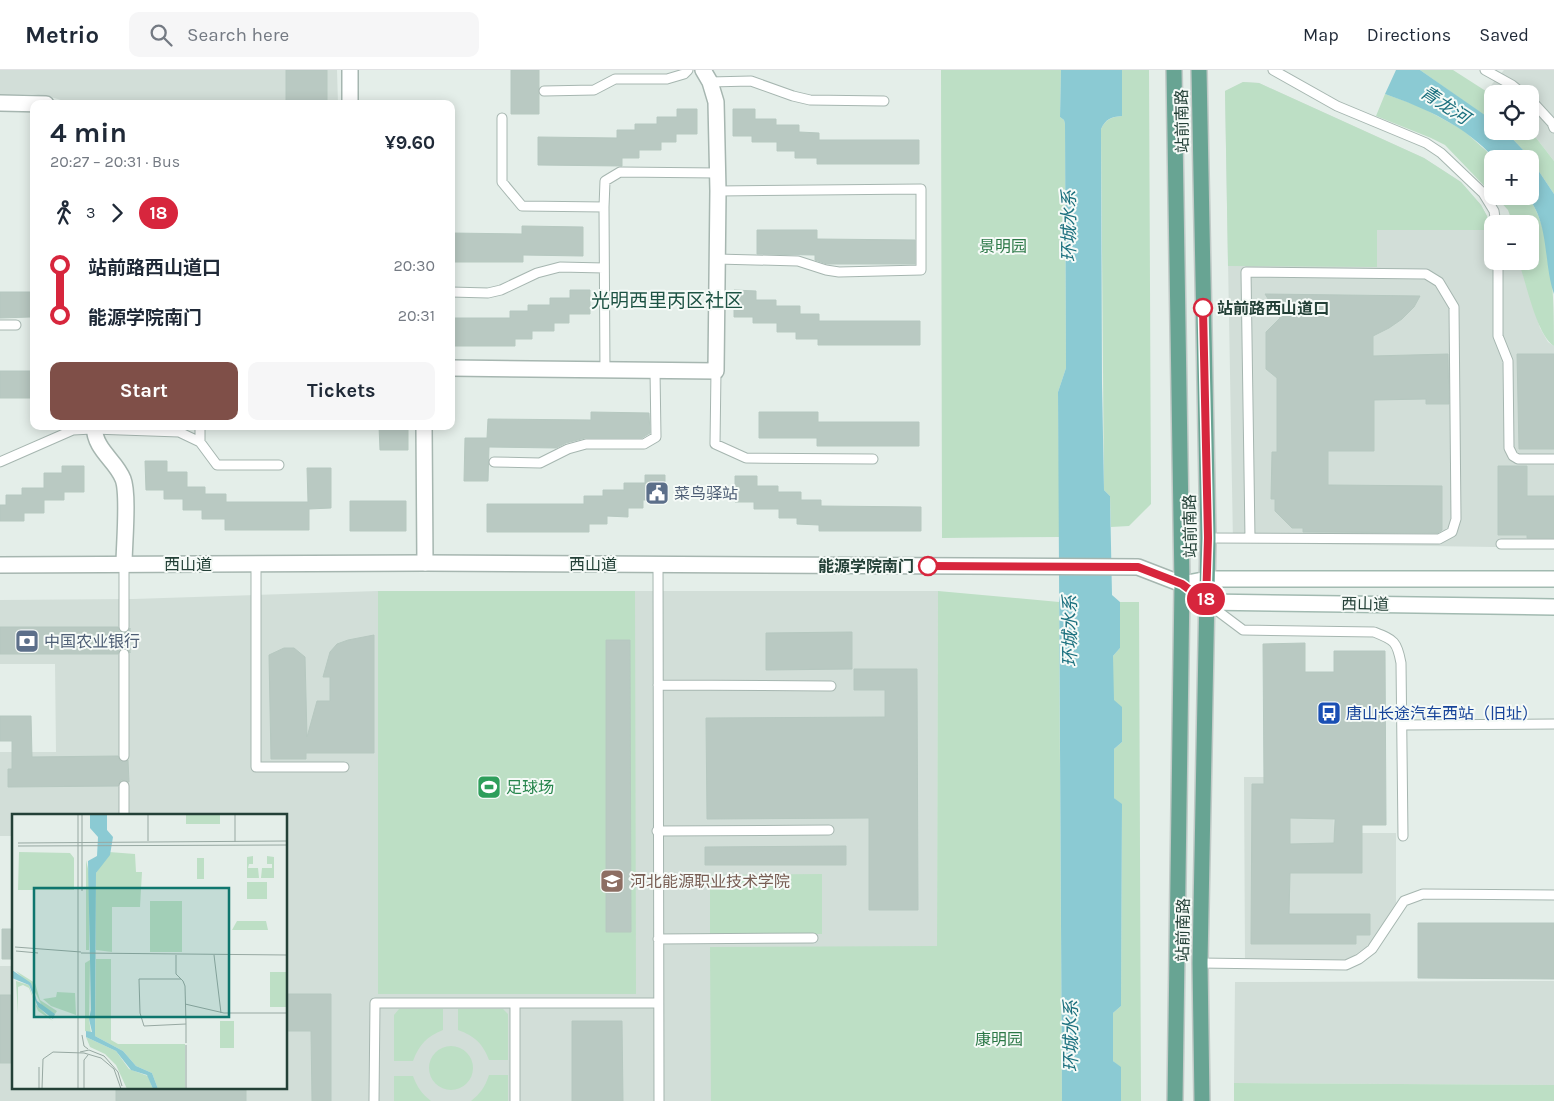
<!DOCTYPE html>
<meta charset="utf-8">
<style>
body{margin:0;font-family:Karla,"Noto Sans SC",sans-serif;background:#f6f6f7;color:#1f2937;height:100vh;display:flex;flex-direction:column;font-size:19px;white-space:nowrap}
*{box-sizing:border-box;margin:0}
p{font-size:16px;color:#747a83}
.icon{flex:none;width:28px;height:28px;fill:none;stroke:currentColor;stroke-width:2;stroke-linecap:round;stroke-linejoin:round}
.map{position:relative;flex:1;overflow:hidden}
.sheet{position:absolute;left:30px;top:30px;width:425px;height:330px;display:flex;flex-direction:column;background:#fff;border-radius:10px;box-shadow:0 2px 12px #0003}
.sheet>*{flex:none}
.badge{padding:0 10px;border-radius:16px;font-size:18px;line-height:32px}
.fabs{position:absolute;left:1484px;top:15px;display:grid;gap:10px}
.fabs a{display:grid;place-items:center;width:55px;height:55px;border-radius:10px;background:#fff;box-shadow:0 2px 12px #0003;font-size:25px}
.map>.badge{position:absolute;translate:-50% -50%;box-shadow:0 0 0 2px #fff}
.legs{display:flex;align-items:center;gap:8px;height:55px;padding:0 20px;font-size:16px}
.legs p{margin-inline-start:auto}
.summary{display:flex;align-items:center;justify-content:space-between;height:85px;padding:0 20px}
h1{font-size:28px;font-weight:700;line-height:38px}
.cta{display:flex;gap:10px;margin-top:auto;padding:10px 20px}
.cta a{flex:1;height:58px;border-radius:10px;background:#7f4f48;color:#fff;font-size:20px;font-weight:700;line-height:58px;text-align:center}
.cta a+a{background:#f6f6f7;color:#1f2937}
ul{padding:0 20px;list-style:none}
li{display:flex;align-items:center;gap:18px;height:50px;font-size:19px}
li i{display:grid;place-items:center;width:8px;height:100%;margin:0 6px;background:currentColor}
li i::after{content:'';width:12px;height:12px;margin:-6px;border:4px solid;border-radius:50%;background:#fff}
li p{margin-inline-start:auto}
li:first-child i{background:linear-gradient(#0000 50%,currentColor 0)}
li:last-child i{background:linear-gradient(currentColor 50%,#0000 0)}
header{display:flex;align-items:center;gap:30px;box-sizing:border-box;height:70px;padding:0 25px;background:#fff;border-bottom:1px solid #e0e1e3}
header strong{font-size:24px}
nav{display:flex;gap:28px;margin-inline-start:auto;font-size:18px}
.search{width:350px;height:45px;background:#f6f6f7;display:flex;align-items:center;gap:12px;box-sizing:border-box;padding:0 18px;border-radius:10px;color:#747a83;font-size:19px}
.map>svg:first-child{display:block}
</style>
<header>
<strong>Metrio</strong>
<div class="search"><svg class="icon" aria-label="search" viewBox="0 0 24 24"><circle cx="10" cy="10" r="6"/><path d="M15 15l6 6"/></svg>Search here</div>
<nav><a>Map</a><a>Directions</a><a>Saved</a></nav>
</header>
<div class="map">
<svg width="1554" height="1031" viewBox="0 0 1554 1031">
<rect width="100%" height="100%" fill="#e4eee9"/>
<!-- built -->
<path fill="#d2ded8" d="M0,0H337L338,34H74L51,27L32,24H0Z
M1504,0H1554V91L1530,60V24H1492V25L1487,20Z
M1243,12L1259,13L1424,88L1461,112L1481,135L1487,146L1490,160H1492V191H1520L1540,258L1548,272L1554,276V478L1233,473L1225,21Z
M378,521H938L937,1031H0V896H14V1017H286V745H14V766H0V682H56L55,594H0V530L133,529Z
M1244,707H1333L1334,763H1396V833L1371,873L1348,890L1245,891Z
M1554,911V1015L1234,1013L1235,912Z"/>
<!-- green -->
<path fill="#bddfc5" d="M941,0H1061L1060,47L1064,50L1065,54L1066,298L1058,322L1060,467L942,468Z
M1122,0H1149L1151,434L1129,456L1111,457L1110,426L1104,420L1101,59C1106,49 1111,47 1122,46Z
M1420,0H1453L1492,25V51Z
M1243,12L1259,13L1424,88L1461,112L1481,135L1487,146L1490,160H1377V197L1228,196L1225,21Z
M1385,24L1419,36L1463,60L1492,86L1495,89H1492V124L1445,75L1431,68L1376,46Z
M1530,60L1554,91V124L1528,85L1505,61Z
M1495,126H1527C1554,159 1554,235 1554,276C1537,265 1527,216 1520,196V191H1530V154H1513L1508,140Z
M378,521H635L636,924H378Z
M938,521L1059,532L1062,1031H711L710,877L937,876Z
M1120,532H1139L1141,1031H1121V998L1113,991V943L1121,936L1122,735L1114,728V679L1122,672V638L1113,630V586L1120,578Z
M822,804V864H710V805Z
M399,939H443V960C427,966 419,975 413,991H394V945Z
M458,939H503L508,944V990H489C483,974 475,966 458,960Z
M429 998a22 22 0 1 1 44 0a22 22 0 1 1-44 0Z
M489,1005H508V1031H471C480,1024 485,1017 489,1005Z
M394,1006H413C417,1017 422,1024 431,1031H394Z
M1234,1013L1554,1015V1031H1234Z"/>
<!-- water -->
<path fill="#8bcad3" d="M1061,0H1122V46C1110,47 1106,49 1101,59L1102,314L1104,420L1110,426L1112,525L1120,532V578L1113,586L1114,630L1122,637V672L1114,679V728L1122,734L1121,936L1113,943V991L1121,997V1031H1062L1058,322L1066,298L1065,54L1064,50L1060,47Z
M1396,0H1420L1489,48L1492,51V61H1505L1528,85L1554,124V224C1543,192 1550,154 1527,126H1530V89H1495C1466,56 1425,38 1385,24Z"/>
<!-- building -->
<path fill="#b9c9c2" stroke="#b6c8c0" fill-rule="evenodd" d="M286,0H327V34H286Z
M511,0H539V44H511Z
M677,39H697V64H676V72H661V80H639V88H622V96L538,95V67L617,68V60H635V54H657V47H677Z
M733,39H755V49H776V55H799V62L819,63V70H919V94H817V88H795V81H777V72H752V66H733Z
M522,156L583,157V186L523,185V192H451V163L522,164Z
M757,160H817V169L915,170V194H827L815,190V185L757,184Z
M570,220H590V244H569V253H554V261H532V269H515V276H451V248H510V241H528V235H550V228H570Z
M734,220L756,221V230H776V236H800V244H819V251H920V275H818V269H796V262H777V253H753V247H734Z
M0,222H34V242H30V247L0,248Z
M1265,224L1420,226L1414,237L1402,249L1389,258L1373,266V286L1448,284L1449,334H1426V329L1374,330V381H1328V415L1442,416V460L1438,463L1303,462V458H1292L1275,441V429H1271L1272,382H1277V308L1266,299V262L1280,248Z
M1517,284H1554V379H1519Z
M0,301H34V328H0Z
M591,342L649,343L650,363L642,368H585L566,373L556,378L489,377L488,411H464L465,368H487L488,349L591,350Z
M759,342H818V352H919V376H817V368H759Z
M379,356H408V380H380Z
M145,391H167V402H187V417H205V424H226V432H308L307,398H331V438L309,439V460H225V449H202V440H183V429H164V420H146Z
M62,396H84V422H64V430H44V443H24V451H0V435H6V425H22V418H44V403H62Z
M1498,396H1527V426H1554V468H1527V465H1498Z
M645,405H665V430H643V438H628V447L607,446V454H589V462H487V434H584V426H603V420H624V413H645Z
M735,406H757V416H778V422H801V430H821V436L921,437V461H819V455L797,454V448H779V439H754V432H735Z
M350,431H406V461H350Z
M0,557H118L119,561L124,563L128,562L130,558V583L128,579L124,578L119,580L118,584H0Z
M852,562V599L766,600V563Z
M374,565V683H306V689H271L269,585L284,578H294L305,587L307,667L317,631H330V607H323L330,582L337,574L348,570Z
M606,570H630L631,862H606Z
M1305,573V602H1334V581H1385L1386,755H1362V803H1290L1289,844H1370V865H1356V874H1251L1252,714H1264L1263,574ZM1290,748L1335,749L1334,773L1290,774Z
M854,599H917L918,840H869V748L707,749L706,648L885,647V620H854Z
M0,646H31L32,687L118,686L121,692L128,690L129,712L121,710L118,716L8,717V699H12V671H0Z
M846,776V795H705V777Z
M1418,853H1554V909L1418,908Z
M2,859H14V889H2Z
M286,924H331V1031H312L311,961H286Z
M0,925H14V993H0Z
M572,951H622L623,1031H572Z
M116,1017H246V1031H116Z"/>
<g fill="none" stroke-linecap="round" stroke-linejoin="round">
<!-- service casing -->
<g stroke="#a6b6b0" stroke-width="11">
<path id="service" d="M1273,0L1337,36L1426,73L1441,83L1483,123L1494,141L1496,154
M1485,0L1512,15L1523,24
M710,12L751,11L793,26L810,30L884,31
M544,21L594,20L615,9H667L684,4L688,0
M1530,29L1552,53L1554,58
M502,48V112L522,136L604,137L605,301
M604,137L605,111L620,102L717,103
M717,189L798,191L826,200L839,202L921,200V119L718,121
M1498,191V266L1508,291L1509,378L1513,386L1518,389H1554
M451,222L488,223L501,220L537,203L560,197L604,198
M0,255H16
M716,301L715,374L746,388L873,389
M200,372V356
M0,392L73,360L93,359L179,362L200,372L217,395H279
M494,392L540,393L568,379L586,374H644L656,367L655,301
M1208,468L1439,469L1452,462L1456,449L1454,237L1439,212L1426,204L1246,202L1250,468
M1501,474H1554
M124,494V557
M256,494V697H344
M658,494L659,1031
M1207,533L1243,560L1374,562C1394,570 1397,571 1401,593L1403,766
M124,584V686
M658,615L831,616
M1402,655L1554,654
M124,716V745
M657,761L829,760
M658,869L813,868
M1200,893L1346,895L1359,889L1372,879L1404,831L1423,824L1554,825
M515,933V1031
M374,1031L375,933H658"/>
</g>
<!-- minor casing -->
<g stroke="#a6b6b0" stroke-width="18">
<path id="minor" d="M350,0V34
M0,33L46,34
M451,298L716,301L718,121L716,32L710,12L703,0
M94,356C95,381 115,389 123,409C129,424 124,476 124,494
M424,356L425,493"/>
</g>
<!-- tertiary casing -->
<g stroke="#a6b6b0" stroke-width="18">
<path id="tertiary" d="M0,495L425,493L1138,497L1182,514"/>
</g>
<!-- secondary casing -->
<g stroke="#a2bab1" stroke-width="18">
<path id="secondary" d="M1182,514L1206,532L1554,537
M1182,514L1208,509H1554"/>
</g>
<!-- primary casing -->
<g stroke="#c1cac7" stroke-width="18">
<path id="primary" d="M1174,0L1182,514L1175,1031
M1199,0L1208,468L1200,893L1202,1031"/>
</g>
<!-- service -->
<use href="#service" stroke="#fff" stroke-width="9"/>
<!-- minor -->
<use href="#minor" stroke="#fff" stroke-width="15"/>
<!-- tertiary -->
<use href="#tertiary" stroke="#fff" stroke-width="15"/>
<!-- secondary -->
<use href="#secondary" stroke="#fff" stroke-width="15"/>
<!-- primary -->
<use href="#primary" stroke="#68a493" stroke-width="15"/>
</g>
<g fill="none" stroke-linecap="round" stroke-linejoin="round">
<!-- line-1 casing -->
<g stroke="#fff" stroke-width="11">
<path id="line-1" d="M928,496L1138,497L1182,514L1206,532L1208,468L1203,238"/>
</g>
<!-- line-1 -->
<use href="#line-1" stroke="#d7263d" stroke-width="8"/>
</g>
<!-- icons -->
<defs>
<g id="civic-square" transform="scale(1.25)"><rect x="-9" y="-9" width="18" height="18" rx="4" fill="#5c6f8a" stroke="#f5faf7"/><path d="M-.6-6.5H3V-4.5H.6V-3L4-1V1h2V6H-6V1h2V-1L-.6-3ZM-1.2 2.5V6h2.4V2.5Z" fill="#fff"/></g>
<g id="bank-square" transform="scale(1.25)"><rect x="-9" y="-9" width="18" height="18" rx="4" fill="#5c6f8a" stroke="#f5faf7"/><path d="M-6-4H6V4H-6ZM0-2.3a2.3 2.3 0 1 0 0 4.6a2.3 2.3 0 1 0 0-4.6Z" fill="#fff"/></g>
<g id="bus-square" transform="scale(1.25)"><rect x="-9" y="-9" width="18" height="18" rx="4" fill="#1a4fb4" stroke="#f5faf7"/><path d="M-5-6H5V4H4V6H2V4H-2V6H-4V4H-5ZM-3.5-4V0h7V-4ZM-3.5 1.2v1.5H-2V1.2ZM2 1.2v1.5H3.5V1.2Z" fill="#fff"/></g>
<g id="stadium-square" transform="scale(1.25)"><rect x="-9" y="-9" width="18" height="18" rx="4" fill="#2e9e5b" stroke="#f5faf7"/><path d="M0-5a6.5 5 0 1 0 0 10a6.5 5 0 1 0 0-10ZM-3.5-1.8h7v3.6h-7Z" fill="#fff"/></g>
<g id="university-square" transform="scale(1.25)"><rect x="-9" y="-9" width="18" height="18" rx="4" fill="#8d6e63" stroke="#f5faf7"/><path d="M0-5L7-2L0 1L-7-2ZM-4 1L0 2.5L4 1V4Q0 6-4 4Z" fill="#fff"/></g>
</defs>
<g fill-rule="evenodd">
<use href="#civic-square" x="657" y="423"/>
<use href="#bank-square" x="27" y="571"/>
<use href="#bus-square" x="1329" y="643"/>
<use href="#stadium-square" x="489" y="717"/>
<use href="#university-square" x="612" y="811"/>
</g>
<!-- markers -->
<g fill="#fff" stroke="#d7263d" stroke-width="2.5">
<circle cx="1203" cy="238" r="9"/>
<circle cx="928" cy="496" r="9"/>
</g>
<g text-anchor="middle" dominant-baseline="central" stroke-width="4" stroke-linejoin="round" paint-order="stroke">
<!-- street labels -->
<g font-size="16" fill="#234037" stroke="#f5faf7">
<text transform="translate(1182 51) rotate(-91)">站前南路</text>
<text transform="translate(1190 456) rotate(-91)">站前南路</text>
<text x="188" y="494">西山道</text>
<text x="593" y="494">西山道</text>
<text transform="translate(1365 534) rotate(1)">西山道</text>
<text transform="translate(1183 860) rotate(-89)">站前南路</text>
</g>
<!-- park labels -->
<g font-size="16" fill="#2c7847" stroke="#f5faf7">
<text x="1003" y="176">景明园</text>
<text x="999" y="969">康明园</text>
</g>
<!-- stop labels -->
<g font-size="16" font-weight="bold" fill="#234037" stroke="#f5faf7" text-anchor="start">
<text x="1217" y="238">站前路西山道口</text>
<text x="914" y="496" text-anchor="end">能源学院南门</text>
</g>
<!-- service labels -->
<g font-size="16" fill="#4e5e75" stroke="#f5faf7" text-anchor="start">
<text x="674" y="423">菜鸟驿站</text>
<text x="44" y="571">中国农业银行</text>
</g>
<!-- transit labels -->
<g font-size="16" fill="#164399" stroke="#f5faf7" text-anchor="start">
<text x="1346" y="643">唐山长途汽车西站（旧址）</text>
</g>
<!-- leisure labels -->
<g font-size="16" fill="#27864d" stroke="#f5faf7" text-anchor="start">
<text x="506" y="717">足球场</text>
</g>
<!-- education labels -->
<g font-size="16" fill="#785e54" stroke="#f5faf7" text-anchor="start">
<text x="630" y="811">河北能源职业技术学院</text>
</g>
<!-- water labels -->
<g font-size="18" font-style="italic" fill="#1b707e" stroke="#f5faf7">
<text transform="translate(1445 35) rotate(33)">青龙河</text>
<text transform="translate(1069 156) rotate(-90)">环城水系</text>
<text transform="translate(1070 561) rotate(-90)">环城水系</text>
<text transform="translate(1071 966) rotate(-90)">环城水系</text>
</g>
<!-- quarter labels -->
<g font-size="19" fill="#1e5344" stroke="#f5faf7">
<text x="667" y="231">光明西里丙区社区</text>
</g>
</g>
<!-- overview -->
<g transform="translate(12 744)">
<rect width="275" height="275" fill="#e4eee9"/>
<path d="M174,0H208V10H174ZM7,38L58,39L62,44V76H6ZM97,38L123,40L124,58H130L128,93H100V138L84,136V59ZM241,42V50H237L236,54H246L247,64H235V43ZM255,42L262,43V64H249L250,54H260V50H255ZM185,44H192V65H185ZM74,46L77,59V136H74ZM235,68H255V85H235ZM138,87H170V138H138ZM225,107H254L256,116H220ZM84,145H99V226L106,230H173V275H146L140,259L124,252L111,237L83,222ZM78,146L77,205L79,219L73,217V149ZM4,157L23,169L28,186L45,197L43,200L30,192L22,176ZM258,158H274V193H258ZM4,167L17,171L23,190L41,207L26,197L17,174L11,171L6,173V200ZM45,178L63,179L64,201L39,192L31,185L44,183ZM208,207H222V234H208ZM74,223L104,237L117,255L136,262L141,275H115L104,251L93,240L78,233Z" fill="#bddfc5"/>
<path d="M78,0H95V16L101,23L98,41L84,59L83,222L111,237L124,252L140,259L146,275H141L135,261L119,256L104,237L74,223V217L80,218L77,205L79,196L76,47L85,42L86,23L78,14ZM0,156L19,169L25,187L43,200L41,205L26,193L17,171L0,164Z" fill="#8bcad3"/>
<path fill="none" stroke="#97a8a2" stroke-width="1" d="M66,0V275M136,0V27M223,0V28M6,29L275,27M6,32L275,31M70,77V0M3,133L69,138M4,137L26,139M69,139L275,141M164,141V160L171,167L173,172L174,210L132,212L128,199L127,165H169M202,141L209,199M173,190L212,199H275M174,210V229M70,221L72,232L76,235M174,231V275M68,238L77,236L92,242L106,258L110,272M27,275V253M30,275L31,245L41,238L72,239L89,244L102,255L109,275M72,275V246L76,241"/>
<path fill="#0f766e" fill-opacity="0.15" stroke="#0f766e" stroke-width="2.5" d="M22,74H217V203H22Z"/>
<rect width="275" height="275" fill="none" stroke="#234037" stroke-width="2.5"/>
</g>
</svg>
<div class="fabs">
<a><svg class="icon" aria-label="locate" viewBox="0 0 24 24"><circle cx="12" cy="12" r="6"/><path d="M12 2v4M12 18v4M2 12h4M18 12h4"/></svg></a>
<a>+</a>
<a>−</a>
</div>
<b class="badge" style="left:1206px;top:529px;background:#d7263d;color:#fff">18</b>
<section class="sheet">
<div class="summary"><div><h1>4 min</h1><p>20:27 – 20:31 · Bus</p></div><b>¥9.60</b></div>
<div class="legs"><svg class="icon" aria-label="walk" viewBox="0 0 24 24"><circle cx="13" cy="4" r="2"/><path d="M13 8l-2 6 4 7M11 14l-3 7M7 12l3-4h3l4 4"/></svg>3<svg class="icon" aria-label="forward" viewBox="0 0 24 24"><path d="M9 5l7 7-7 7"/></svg><b class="badge" style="background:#d7263d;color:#fff">18</b></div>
<ul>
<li><i style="color:#d7263d"></i><b>站前路西山道口</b><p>20:30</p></li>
<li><i style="color:#d7263d"></i><b>能源学院南门</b><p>20:31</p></li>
</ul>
<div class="cta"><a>Start</a><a>Tickets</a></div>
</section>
</div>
